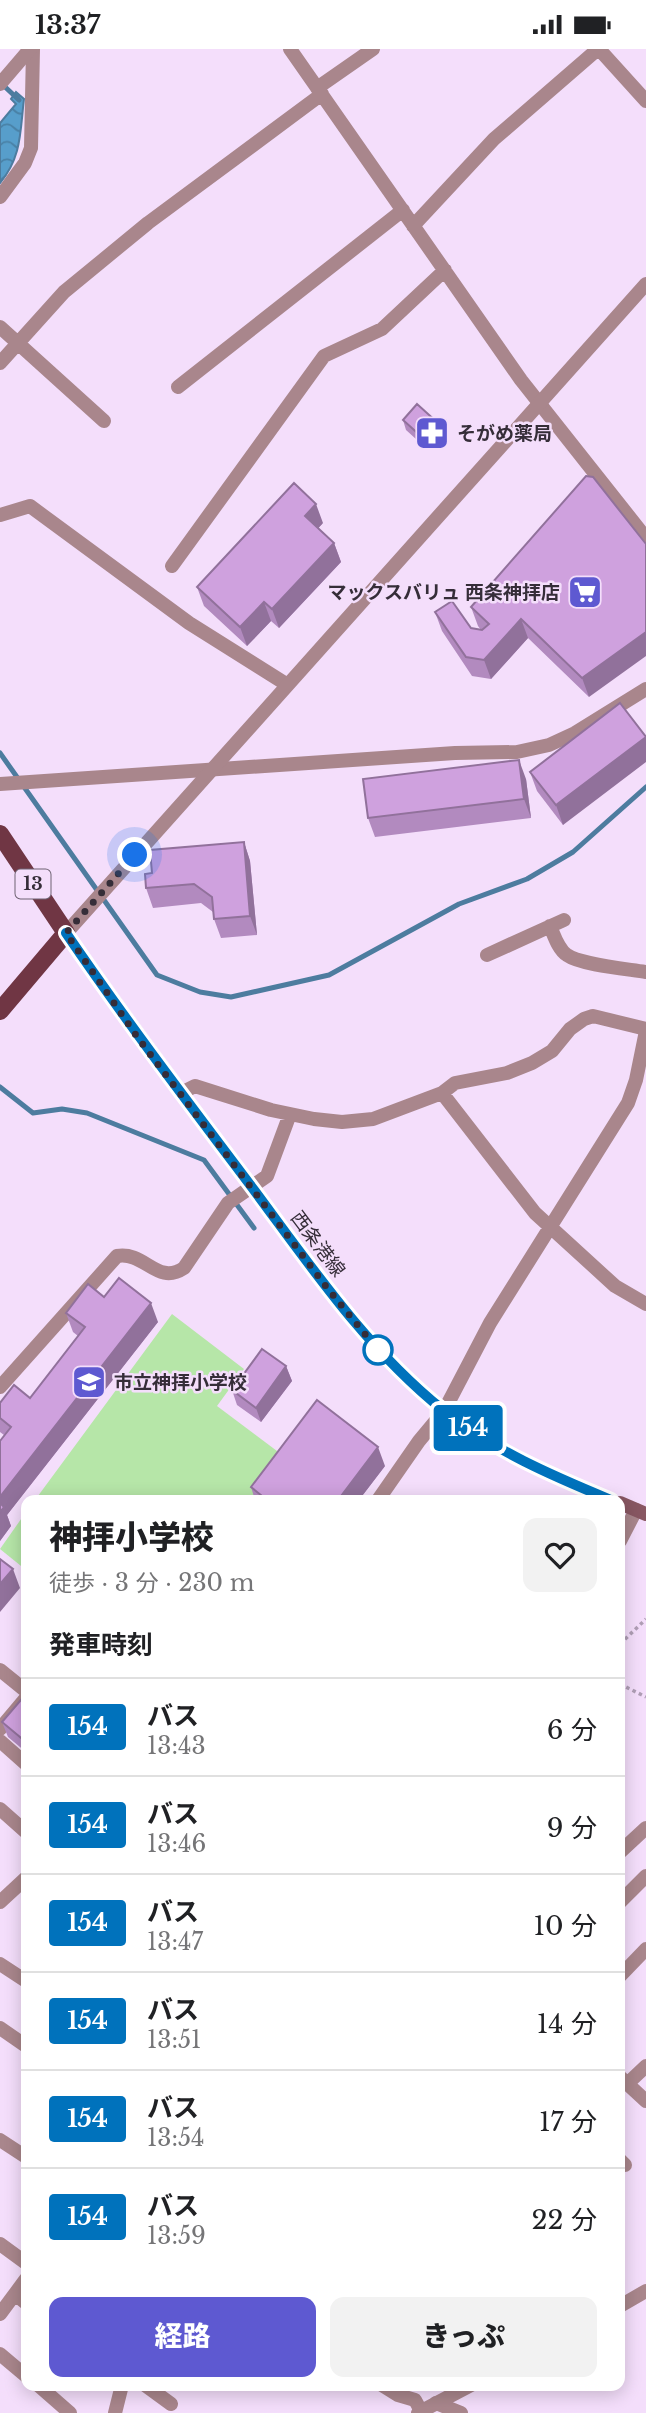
<!DOCTYPE html>
<html lang="ja">
<meta charset="utf-8">
<style>
body{margin:0;font-family:"Libre Baskerville","Noto Sans JP",serif;background:#f2f2f2;color:#202124;height:100vh;display:flex;flex-direction:column;font-size:26px;white-space:nowrap}
*{box-sizing:border-box;margin:0}
p{font-size:23px;color:#757577}
.icon{flex:none;width:38px;height:38px;fill:none;stroke:currentColor;stroke-width:2;stroke-linecap:round;stroke-linejoin:round}
.map{position:relative;flex:1;overflow:hidden}
.panel{position:absolute;left:21px;top:1446px;width:604px;height:896px;display:flex;flex-direction:column;background:#fff;border-radius:14px;box-shadow:0 4px 18px #0003}
.panel>*{flex:none}
.badge{padding:0 14px;border-radius:5px;font-size:24px;line-height:46px}
.you{position:absolute;width:35px;height:35px;margin:-18px;border:5px solid #fff;border-radius:50%;background:#1a73e8;box-shadow:0 0 0 10px #1a73e833}
.map>.badge{position:absolute;translate:-50% -50%;box-shadow:0 0 0 4px #fff}
h2{padding:0 28px;font-size:26px;line-height:63px}
.round{display:grid;place-items:center;flex:none;width:74px;height:74px;border-radius:14px;background:#f2f2f2}
.summary{display:flex;align-items:center;justify-content:space-between;height:119px;padding:0 28px}
h1{font-size:33px;font-weight:800;line-height:52px}
.cta{display:flex;gap:14px;margin-top:auto;padding:14px 28px}
.cta a{flex:1;height:80px;border-radius:14px;background:#5e59d1;color:#fff;font-size:28px;font-weight:800;line-height:80px;text-align:center}
.cta a+a{background:#f2f2f2;color:#202124}
ul{padding:0;list-style:none}
li{display:flex;align-items:center;gap:21px;height:98px;padding:0 28px;border-top:2px solid #e0e0e0}
li div{flex:1}
li b{display:block;font-size:26px}
li em{font-style:normal}
li .badge{min-width:77px;font-weight:700;text-align:center}
.status{display:flex;justify-content:space-between;align-items:center;height:49px;padding:0 35px;background:#fff;direction:ltr}
.status svg{height:19px;fill:currentColor}
.map>svg:first-child{display:block}
</style>
<div class="status"><b>13:37</b><svg viewBox="0 0 49 12"><path d="M0 12V9h3v3zM5 12V6h3v6zM10 12V3h3v9zM15 12V0h3v12zM26 1h20v11H26zM47 4h2v5h-2z"/></svg></div>
<div class="map">
<svg width="646" height="2364" viewBox="0 0 646 2364">
<defs>
<pattern id="water-waves" width="16" height="10" patternUnits="userSpaceOnUse" patternTransform="scale(1.75)"><rect width="16" height="10" fill="#579ecb"/><path d="M0 5q4-4 8 0t8 0" fill="none" stroke="#4981a6"/></pattern>
</defs>
<rect width="100%" height="100%" fill="#f4defb"/>
<!-- park -->
<path fill="#b6e6a8" d="M172,1265L244,1320L217,1357L285,1408L253,1451H35Z
M26,1463V1521L0,1500Z"/>
<!-- water -->
<path fill="url(#water-waves)" stroke="#4d7c9f" stroke-width="2" d="M16,43L24,50C20,82 22,108 0,134V74L16,55L11,50Z"/>
<g fill="none" stroke-linecap="round" stroke-linejoin="round">
<!-- stream -->
<path stroke="#4d7c9f" stroke-width="5" d="M3,36L19,51
M0,704L157,926L200,943L231,948L329,926L459,855L527,830L573,803L646,738
M0,1038L33,1064L62,1060L87,1064L204,1111L254,1179"/>
<!-- path -->
<path stroke="#af9eb5" stroke-width="3.5" stroke-dasharray="3.5 3.5" stroke-linecap="butt" d="M620,1595L646,1570
M620,1635L646,1648"/>
<!-- minor -->
<path stroke="#a9868c" stroke-width="14" d="M290,0L521,331L646,489
M599,0L646,52
M317,39L373,0
M0,148L25,114L31,99L33,0
M413,177L494,90L598,0
M0,278L104,372
M0,314L64,243L148,174L322,45
M178,338L403,161
M0,466L30,457L189,574L286,635
M172,517L324,307L382,280L445,221
M0,735L455,704L517,703L549,696L575,684L646,640
M550,877C554,886 558,900 567,906C581,916 628,920 646,923
M487,906L564,871
M181,1044L195,1037L271,1061L314,1070L342,1073L373,1070L442,1044L455,1034L507,1024L532,1014L552,1002L570,980L584,970L593,967L646,980
M442,1044L535,1164L615,1237L646,1255
M0,1338L117,1207C145,1202 157,1237 184,1219L228,1154L267,1127L290,1065
M444,1362L490,1274L628,1054L636,1031L646,982
M620,1492L636,1461
M0,1621L26,1642
M0,1680L26,1649
M0,1692L26,1715
M0,1760L26,1783
M620,1803L646,1779
M0,1853L26,1829
M620,1853L646,1827
M0,1915L26,1932
M620,1927L646,1900
M0,1979L26,1997
M620,2028L646,2052
M627,2035L646,2017
M0,2091L26,2108
M620,2111L625,2116
M0,2195L26,2214
M15,2245L26,2254
M0,2265L26,2230
M0,2305L26,2327
M38,2336L70,2364
M145,2336L171,2355
M382,2336L398,2346L415,2351L421,2362
M436,2354L461,2364
M115,2364L122,2336"/>
<!-- tertiary -->
<path stroke="#a9868c" stroke-width="14" d="M0,35L30,0
M66,884L646,235
M378,1451L419,1392L444,1362
M620,2257L646,2242
M418,2364L471,2336"/>
<!-- secondary -->
<path stroke="#885762" stroke-width="14" d="M66,884C128,973 192,1059 257,1145C314,1222 368,1301 443,1361C492,1401 553,1427 611,1451
M620,1454L646,1465"/>
<!-- primary -->
<path stroke="#703644" stroke-width="18" d="M0,785L66,884L0,962"/>
</g>
<!-- wall -->
<path fill="#b28abf" d="M403,371L442,384L427,400L406,381Z
M586,427L589,648L528,589L491,630L472,627L442,582L435,563L471,579L481,581L478,577L471,558Z
M323,474L318,479L334,494L341,513L279,579L271,572L247,597L204,557L197,538Z
M620,654L563,776L537,742L530,723Z
M526,730L531,769L375,788L368,769Z
M244,793L250,812L257,886L221,889L214,870L213,863L201,854L153,859L146,839L152,824Z
M104,1248L158,1273L7,1466L11,1477L0,1492L4,1386L0,1383V1354L30,1349L78,1287L73,1283L66,1264Z
M286,1317L292,1332L261,1373L237,1356L232,1341Z
M385,1417L359,1451H255L251,1438Z
M26,1645V1703L8,1688L2,1673Z"/>
<!-- shaded-wall -->
<path fill="#91719b" d="M438,374L442,384L427,400L423,389Z
M316,455L323,474L312,486L305,467Z
M334,494L341,513L279,579L272,560Z
M264,553L271,572L247,597L240,578Z
M521,570L528,589L491,630L484,611Z
M646,583V607L589,648L582,629Z
M646,688V713L563,776L556,756Z
M519,711L526,730L531,769L524,750Z
M244,793L250,812L257,886L250,867Z
M151,1254L158,1273L7,1466L11,1477L0,1492V1448Z
M286,1317L292,1332L261,1373L256,1359Z
M378,1398L385,1417L359,1451H338Z
M13,1520L20,1539L0,1563V1535Z"/>
<!-- building -->
<path fill="#cfa1de" stroke="#91719b" stroke-width="2" d="M417,355L438,374L423,389L403,371Z
M586,427L593,428L646,495V583L582,629L521,570L484,611L466,608L435,563L452,552L471,579L482,581L489,575L471,558Z
M294,434L316,455L305,467L334,494L272,560L264,553L240,578L197,538Z
M620,654L646,688L556,756L530,723Z
M519,711L524,750L368,769L363,730Z
M244,793L250,867L214,870L212,848L194,835L146,839L145,825L152,824L150,801Z
M119,1229L151,1254L0,1448V1392L11,1378L0,1369V1354L14,1336L30,1349L85,1278L66,1264L88,1235L104,1248Z
M262,1300L286,1317L256,1359L232,1341Z
M317,1351L378,1398L338,1451H267L251,1438Z
M0,1454L4,1458L0,1463Z
M0,1510L13,1520L0,1535Z
M26,1645V1693L2,1673Z"/>
<g fill="none" stroke-linecap="round" stroke-linejoin="round">
<!-- line casing -->
<g stroke="#fff" stroke-width="16">
<path id="line" d="M66,884C126,972 190,1056 254,1141C312,1219 367,1300 443,1361C492,1401 553,1427 611,1451"/>
</g>
<!-- line -->
<use href="#line" stroke="#0072bc" stroke-width="10"/>
<!-- walk -->
<path stroke="#352d38" stroke-width="7" stroke-dasharray="0 12.6" d="M135,806L66,884L138,989L328,1240L378,1301"/>
</g>
<!-- icons -->
<defs>
<g id="pharmacy-square" transform="scale(1.75)"><rect x="-9" y="-9" width="18" height="18" rx="4" fill="#5e59d1" stroke="#f4defb"/><path d="M-2-6h4v4h4v4h-4v4h-4v-4h-4v-4h4Z" fill="#fff"/></g>
<g id="supermarket-square" transform="scale(1.75)"><rect x="-9" y="-9" width="18" height="18" rx="4" fill="#5e59d1" stroke="#f4defb"/><path d="M-6-5.5h2.5l.6 2H6L4.5 2H-2.5L-4.4-4H-6ZM-1.5 3.2a1.3 1.3 0 1 0 .1 0ZM3 3.2a1.3 1.3 0 1 0 .1 0Z" fill="#fff"/></g>
<g id="school-square" transform="scale(1.75)"><rect x="-9" y="-9" width="18" height="18" rx="4" fill="#5e59d1" stroke="#f4defb"/><path d="M0-5L7-2L0 1L-7-2ZM-4 1L0 2.5L4 1V4Q0 6-4 4Z" fill="#fff"/></g>
</defs>
<g fill-rule="evenodd">
<use href="#pharmacy-square" x="432" y="384"/>
<use href="#supermarket-square" x="585" y="543"/>
<use href="#school-square" x="89" y="1333"/>
</g>
<!-- markers -->
<circle fill="#fff" stroke="#0072bc" stroke-width="3.5" cx="378" cy="1301" r="14"/>
<g text-anchor="middle" dominant-baseline="central" stroke-width="5" stroke-linejoin="round" paint-order="stroke">
<!-- shield labels -->
<rect fill="#f4defb" stroke="#6e6272" stroke-width="2" x="15.5" y="820.5" width="35" height="29" rx="5"/>
<g font-size="18" font-weight="bold" fill="#352d38">
<text x="33" y="835">13</text>
</g>
<!-- poi labels -->
<g font-size="19" font-weight="bold" fill="#352d38" stroke="#f4defb" text-anchor="start">
<text x="457" y="384">そがめ薬局</text>
<text x="560" y="543" text-anchor="end">マックスバリュ 西条神拝店</text>
<text x="114" y="1333">市立神拝小学校</text>
</g>
<!-- street labels -->
<g font-size="19" fill="#352d38" stroke="#f4defb">
<text transform="translate(318 1195) rotate(53)">西条港線</text>
</g>
</g>
</svg>
<div class="you" style="left:135px;top:806px"></div>
<b class="badge" style="left:468px;top:1379px;background:#0072bc;color:#fff">154</b>
<section class="panel">
<div class="summary"><div><h1>神拝小学校</h1><p>徒歩 · 3 分 · 230 m</p></div><a class="round"><svg class="icon" aria-label="heart" viewBox="0 0 24 24"><path d="M12 20l-8-8c-3-5 5-10 8-4 3-6 11-1 8 4z"/></svg></a></div>
<h2>発車時刻</h2>
<ul>
<li><span class="badge" style="background:#0072bc;color:#fff">154</span><div><b>バス</b><p>13:43</p></div><em>6 分</em></li>
<li><span class="badge" style="background:#0072bc;color:#fff">154</span><div><b>バス</b><p>13:46</p></div><em>9 分</em></li>
<li><span class="badge" style="background:#0072bc;color:#fff">154</span><div><b>バス</b><p>13:47</p></div><em>10 分</em></li>
<li><span class="badge" style="background:#0072bc;color:#fff">154</span><div><b>バス</b><p>13:51</p></div><em>14 分</em></li>
<li><span class="badge" style="background:#0072bc;color:#fff">154</span><div><b>バス</b><p>13:54</p></div><em>17 分</em></li>
<li><span class="badge" style="background:#0072bc;color:#fff">154</span><div><b>バス</b><p>13:59</p></div><em>22 分</em></li>
</ul>
<div class="cta"><a>経路</a><a>きっぷ</a></div>
</section>
</div>
